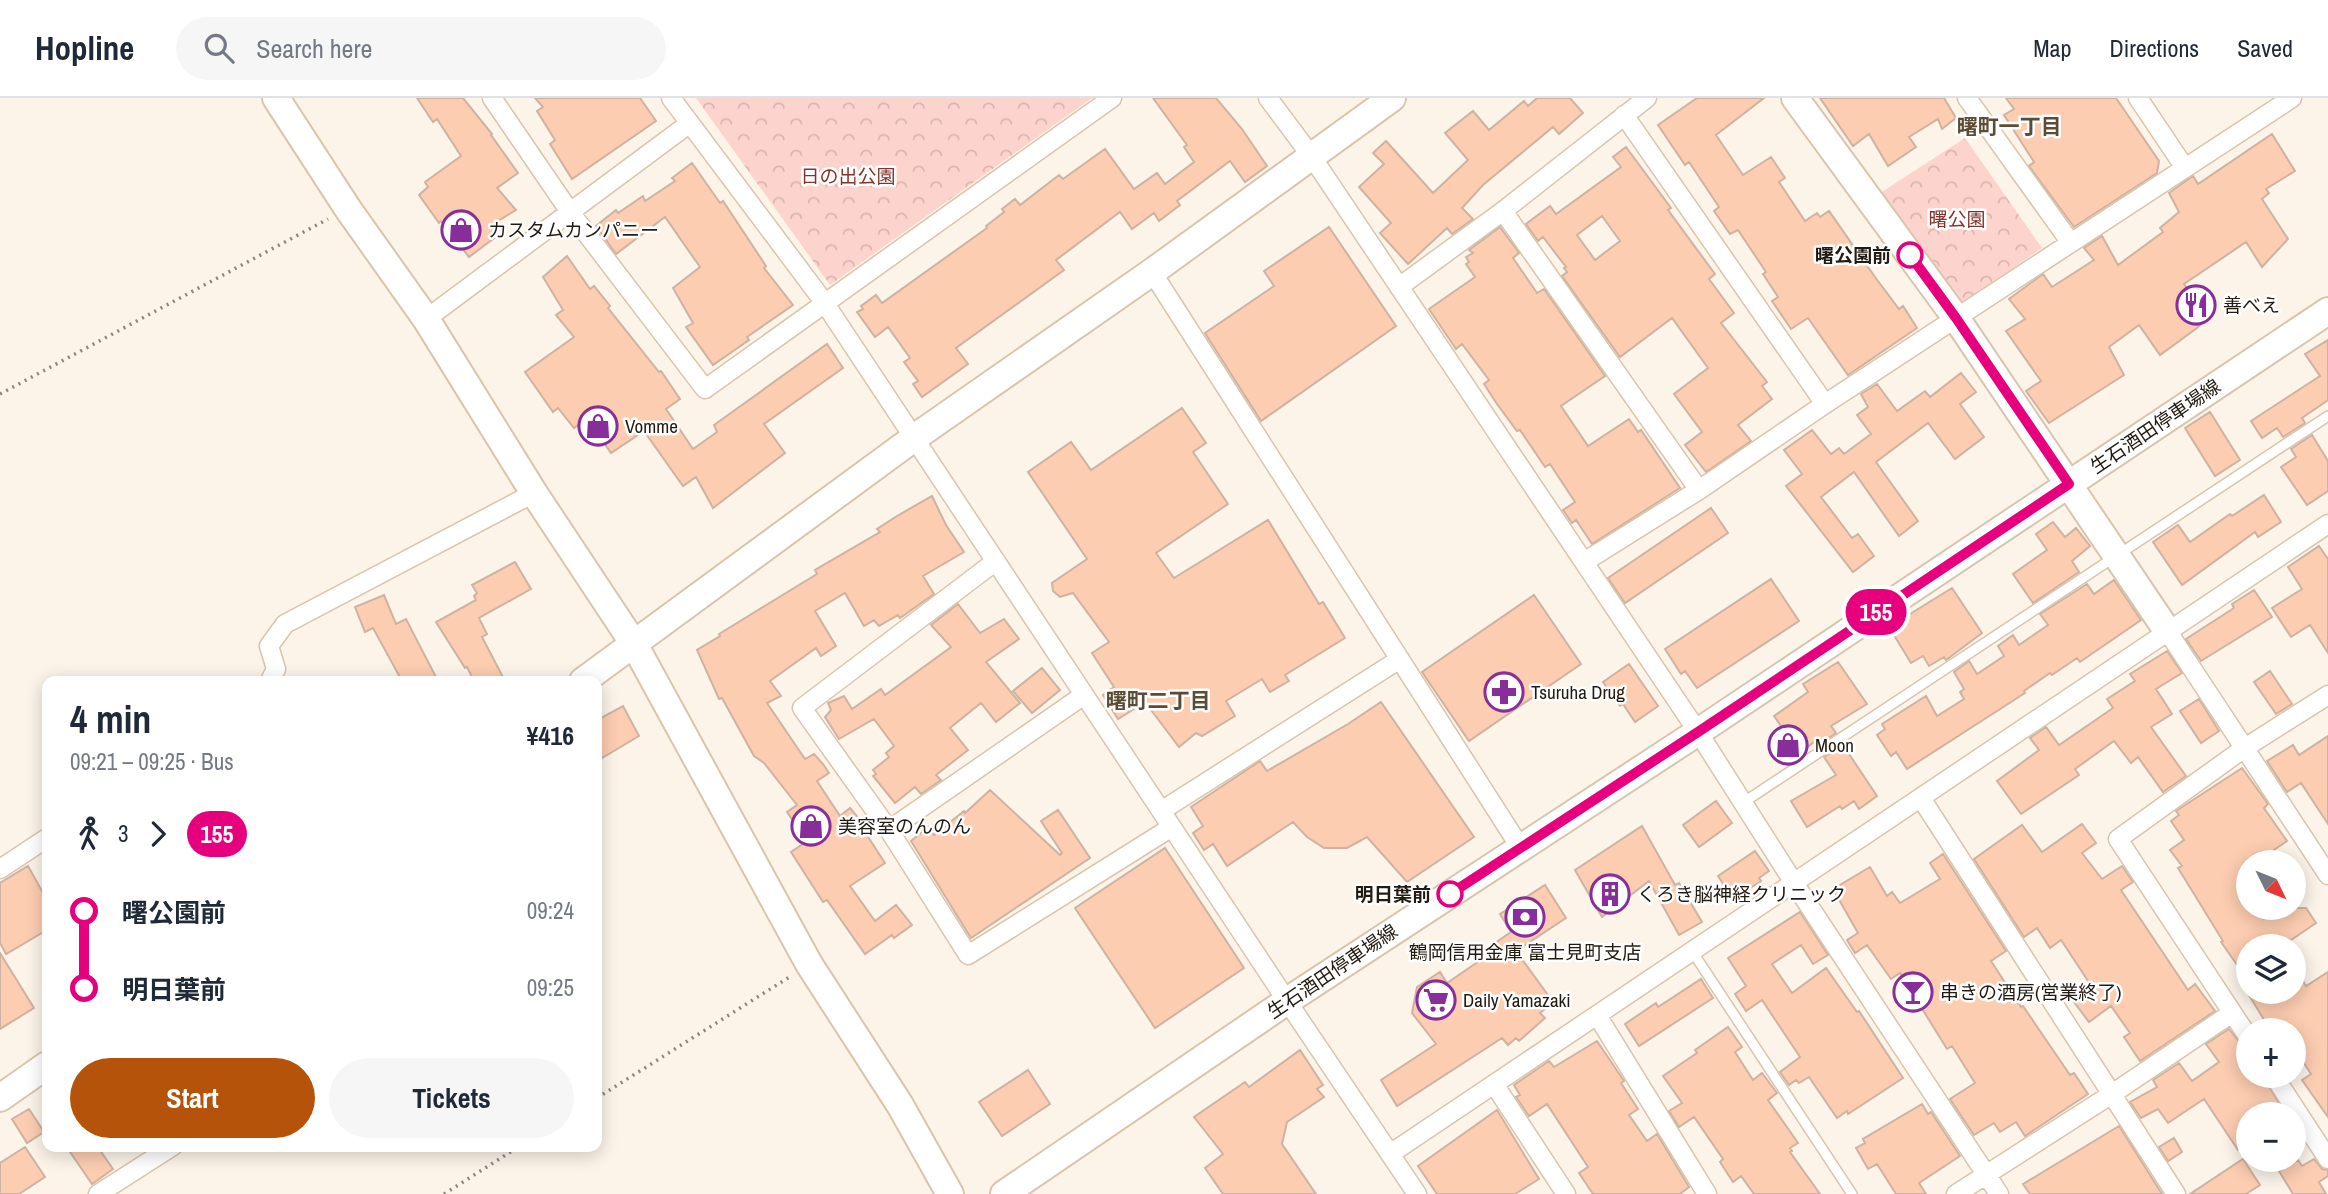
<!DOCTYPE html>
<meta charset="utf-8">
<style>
body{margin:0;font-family:"Archivo Narrow","Noto Sans JP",sans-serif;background:#f6f6f7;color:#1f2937;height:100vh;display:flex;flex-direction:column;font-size:26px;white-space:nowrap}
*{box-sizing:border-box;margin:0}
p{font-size:23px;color:#747a83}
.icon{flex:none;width:38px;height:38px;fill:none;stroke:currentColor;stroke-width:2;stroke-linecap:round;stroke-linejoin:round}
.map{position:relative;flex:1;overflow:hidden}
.side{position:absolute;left:42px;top:578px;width:560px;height:476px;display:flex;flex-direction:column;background:#fff;border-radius:14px;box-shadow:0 4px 18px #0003}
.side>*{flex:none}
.badge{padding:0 14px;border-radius:23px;font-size:24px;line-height:46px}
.needle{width:46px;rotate:133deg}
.controls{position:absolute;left:2236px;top:752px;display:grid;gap:14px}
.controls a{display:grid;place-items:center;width:70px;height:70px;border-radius:50%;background:#fff;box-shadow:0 4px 18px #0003;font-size:35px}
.map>.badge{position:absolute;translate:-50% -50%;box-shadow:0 0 0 4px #fff}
.legs{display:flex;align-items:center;gap:10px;height:77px;padding:0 28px;font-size:23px}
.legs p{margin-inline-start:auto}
.summary{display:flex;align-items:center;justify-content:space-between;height:119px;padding:0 28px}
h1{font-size:38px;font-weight:700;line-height:52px}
.primary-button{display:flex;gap:14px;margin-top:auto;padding:14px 28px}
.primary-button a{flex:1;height:80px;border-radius:42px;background:#b45309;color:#fff;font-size:28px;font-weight:700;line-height:80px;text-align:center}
.primary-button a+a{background:#f6f6f7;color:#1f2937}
ul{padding:0 28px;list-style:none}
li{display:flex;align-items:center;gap:24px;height:77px;font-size:26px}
li i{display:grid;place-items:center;width:10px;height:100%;margin:0 9px;background:currentColor}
li i::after{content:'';width:18px;height:18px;margin:-9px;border:5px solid;border-radius:50%;background:#fff}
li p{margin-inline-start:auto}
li:first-child i{background:linear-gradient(#0000 50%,currentColor 0)}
li:last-child i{background:linear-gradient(currentColor 50%,#0000 0)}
header{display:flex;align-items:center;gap:42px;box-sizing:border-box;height:98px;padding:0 35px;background:#fff;border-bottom:2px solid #e0e1e3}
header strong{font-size:33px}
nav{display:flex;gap:38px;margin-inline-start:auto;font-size:24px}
.search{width:490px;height:63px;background:#f6f6f7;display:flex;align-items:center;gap:18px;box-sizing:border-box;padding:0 24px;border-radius:38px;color:#747a83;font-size:26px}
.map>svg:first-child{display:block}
</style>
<header>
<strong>Hopline</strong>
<div class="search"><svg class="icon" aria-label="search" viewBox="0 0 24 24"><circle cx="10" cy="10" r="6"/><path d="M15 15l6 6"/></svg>Search here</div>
<nav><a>Map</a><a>Directions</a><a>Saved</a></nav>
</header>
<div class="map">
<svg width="2328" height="1096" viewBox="0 0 2328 1096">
<defs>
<pattern id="park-crowns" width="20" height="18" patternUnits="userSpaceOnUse" patternTransform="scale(1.75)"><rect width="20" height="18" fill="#fdd4cd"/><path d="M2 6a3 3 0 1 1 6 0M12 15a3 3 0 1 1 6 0" fill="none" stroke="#d9b5af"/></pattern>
</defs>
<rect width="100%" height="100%" fill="#fcf4e9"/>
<!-- park -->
<path fill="url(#park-crowns)" d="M696,0H1092L830,187Z
M1965,40L2042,150L1956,210L1874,99Z"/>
<!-- building -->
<path fill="#fccdb1" stroke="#cfb2a1" stroke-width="2" fill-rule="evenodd" d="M417,0H463L492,36L491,37L518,75L497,90L516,112L490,128L497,138L469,159L441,123L439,125L419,97L428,89L425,84L461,58L437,21L433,24Z
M535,0H640L656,23L572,81L550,46L555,42L537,13L543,9Z
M1153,0H1216L1242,31L1267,68L1245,84L1230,63L1177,103L1180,107L1159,123L1154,115L1132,131L1120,114L1056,162L1064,172L956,250L968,266L922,299L913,286L918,283L904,264L910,260L888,229L875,239L857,214L863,211L861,208L876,197L882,205L987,130L986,128L1004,114L1002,111L1015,101L1020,107L1059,77L1063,81L1105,51L1134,91L1157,75L1165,86L1194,64L1184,49L1187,47Z
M1537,0H1570L1583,15L1559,36L1553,29L1483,87L1462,110L1473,121L1452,136L1447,130L1408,166L1380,135L1391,125L1359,89L1384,66L1373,55L1386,43L1433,95L1468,62L1445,35L1473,13L1489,32L1524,3L1528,8Z
M1697,0H1764L1716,37L1743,77L1771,59L1785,80L1779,84L1805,123L1817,115L1820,119L1829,113L1875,179L1899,211L1903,208L1917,230L1848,277L1808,220L1791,231L1772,203L1778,199L1763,176L1766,174L1738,132L1730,136L1714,113L1719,109L1689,64L1685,67L1658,27Z
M1820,0H1944L1956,20L1942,31L1938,21L1909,39L1916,49L1888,68L1869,36L1853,48Z
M2006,0H2116L2159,63L2157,75L2074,129L2029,68L2034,64L2004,17L2014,11Z
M2272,36L2295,73L2266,91L2269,95L2262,101L2288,141L2262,169L2246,144L2184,186L2208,219L2197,230L2160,257L2139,227L2109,249L2124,277L2049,325L2026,293L2041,283L2006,233L2025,221L2009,201L2043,176L2052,189L2094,162L2084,150L2102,138L2118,167L2163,134L2160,130L2179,114L2169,95L2193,78L2198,86Z
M1626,49L1671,110L1668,112L1715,176L1709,181L1734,215L1721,225L1767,284L1762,288L1772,301L1738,327L1751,343L1706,374L1685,347L1702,334L1674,296L1708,270L1672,220L1620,259L1562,178L1567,174L1564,170L1566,169L1543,139L1538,143L1526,126L1550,108L1556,116L1621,69L1613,59ZM1602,118L1620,143L1595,162L1577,137Z
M692,65L720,105L723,103L766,168L764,170L793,207L747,239L749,242L713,267L686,229L693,225L673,190L700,169L665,119L616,156L596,128L616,112L618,115L643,98L645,103L675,83L672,80Z
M1329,129L1396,228L1261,323L1205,235L1274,188L1264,173Z
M1500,129L1519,155L1513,160L1537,195L1544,191L1605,278L1561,308L1588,348L1629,321L1638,334L1641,332L1680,390L1592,446L1576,422L1572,425L1563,412L1575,404L1550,366L1545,369L1520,332L1517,333L1497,306L1484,286L1489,282L1462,246L1456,251L1429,211L1475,179L1466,166L1469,164L1466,159L1473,155L1469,152Z
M567,158L590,191L594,188L610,208L608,210L659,274L661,273L680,301L666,311L693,351L717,334L714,327L827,246L843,270L764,326L785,355L713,410L696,379L683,388L644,333L611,355L587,320L574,330L558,310L553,314L525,274L574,239L556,217L563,212L543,179Z
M2328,242V302L2302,320L2305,325L2283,339L2277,330L2262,340L2251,323L2320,278L2305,256Z
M1961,275L1976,294L1960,306L1984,339L1955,361L1928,325L1876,364L1918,423L1899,438L1854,374L1821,399L1852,440L1858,436L1874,458L1853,474L1786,388L1802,376L1784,352L1812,332L1831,356L1839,350L1844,356L1871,336L1857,317L1868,309L1861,296L1877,286L1897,313L1925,293L1930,299Z
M1182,310L1206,345L1193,354L1228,406L1156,455L1174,480L1268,422L1319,506L1323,504L1345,540L1285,577L1289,583L1270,594L1262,581L1226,603L1235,618L1202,638L1196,635L1179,649L1145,604L1118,621L1103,597L1114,589L1092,555L1109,544L1073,495L1060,499L1053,493L1052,485L1087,461L1028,374L1071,344L1091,372Z
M2210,314L2240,362L2215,378L2185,330Z
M2312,337L2328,363V393L2307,407L2281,369L2296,359L2291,351Z
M2264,397L2281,424L2258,439L2255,434L2182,487L2153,444L2178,427L2190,444L2230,416L2232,418Z
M932,398L946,427L964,454L923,478L934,496L900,520L898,517L879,528L874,522L864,528L845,495L815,513L836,548L821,558L816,550L770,583L781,598L767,605L805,661L814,656L823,666L829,675L817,683L840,718L850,710L861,723L859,725L885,765L850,788L875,823L896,807L912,827L894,840L892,837L865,856L827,802L823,804L791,754L807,743L787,714L797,707L764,665L754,658L722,600L719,601L697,552L720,538L719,536L817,476L815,472L880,434L877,431L897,418Z
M1711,410L1728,435L1625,505L1608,480Z
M2053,424L2065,439L2076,430L2090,448L2072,463L2079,474L2033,505L2013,476L2047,452L2036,436Z
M2319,448L2328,461V555L2310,527L2291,539L2272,510L2302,491L2288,469Z
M515,464L531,491L479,520L487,536L482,539L505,583H474L467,569L465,570L436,524L476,502L474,498L477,495L472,487Z
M1771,481L1799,523L1697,590L1685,573L1681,576L1665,551Z
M2114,482L2141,522L2080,564L2077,560L2052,577L2050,575L2024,593L2025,595L1907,671L1896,654L1891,658L1877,637L1885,631L1882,626L1926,598L1937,618L1964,601L1960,594L1964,591L1954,574L1969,563L1977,576L2004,558L1998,548L2013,537L2019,547L2048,527L2040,516L2087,486L2094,496Z
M1952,490L1982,535L1946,562L1944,559L1929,568L1923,558L1911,565L1889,529Z
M2254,492L2272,519L2201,563L2186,541L2234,510L2232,506Z
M384,497L396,526L406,521L438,583H402L373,530L365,534L355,509Z
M1534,497L1581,566L1469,643L1422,574Z
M958,506L980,535L1004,521L1019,541L986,564L1020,605L996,624L981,605L950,630L968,652L936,677L941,682L921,696L915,689L895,705L873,678L876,676L873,672L889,659L886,655L894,648L874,621L839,641L825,619L831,612L828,605L844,598L852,611L881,591L885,597L951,549L931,527Z
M2167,553L2182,575L2156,591L2172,616L2151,629L2186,678L2163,694L2138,659L2131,665L2114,643L2075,671L2079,677L2021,716L1997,683L2039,652L2030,640L2046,629L2059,647L2113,610L2107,601L2135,583L2130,576Z
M1838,564L1867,606L1831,628L1836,635L1817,648L1814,644L1804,652L1791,634L1787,637L1774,618L1808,594L1803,586Z
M1629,566L1658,608L1635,624L1623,606L1620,608L1603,584Z
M1042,570L1060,592L1032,615L1013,593Z
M2270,573L2292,606L2276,616L2254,584Z
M2199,601L2219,633L2201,645L2180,613Z
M1381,604L1474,739L1407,784L1367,739L1347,750H1324L1307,739L1293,724L1227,768L1213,746L1204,752L1193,735L1203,728L1191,709L1260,663L1267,673L1348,626Z
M623,608L639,638L597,663V622Z
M2328,638V726L2301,685L2287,694L2267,663L2293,647L2299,657Z
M1843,647L1877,698L1859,711L1854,703L1842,711L1840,708L1807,729L1791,703L1836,677L1824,659Z
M2242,670L2268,706L2264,710L2287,743L2255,765H2249V810H2257L2264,821L2280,810H2306L2316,825L2281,849H2249V884L2221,844L2223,843L2178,770L2182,768L2170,752L2184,742L2171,723L2179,717L2176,713Z
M990,692L1060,757L1062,755L1041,723L1058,712L1090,760L971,840L911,743L928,729L934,737L964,713L965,715Z
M1716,703L1732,725L1699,749L1683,727Z
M2082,726L2096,745L2082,755L2102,781L2122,768L2133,784L2121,792L2188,892L2195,886L2215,913L2140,963L2124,939L2130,935L2111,908L2089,924L2071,900L2090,886L2061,842L2050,850L2037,830L2024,839L1974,761L2022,727L2042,754Z
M1642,728L1675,787L1679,785L1702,824L1679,837L1649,783L1602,819L1575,772Z
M1165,750L1244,870L1155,930L1075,810Z
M1755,753L1769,773L1759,780L1761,783L1733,801L1718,778Z
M1943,756L2006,853L1991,863L2021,909L2023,908L2070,977L2074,975L2088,996L2025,1038L2016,1024L2000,1034L1994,1025L1974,1037L1950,1001L1975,985L1952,948L1947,951L1900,875L1891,881L1867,847L1855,855L1847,842L1858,835L1833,791L1870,769L1887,798L1892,794L1900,805L1940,781L1930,765Z
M28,768L47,802V832L6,856L0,845V785Z
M1545,787L1566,820L1516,853L1553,904L1540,915L1545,920L1519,943L1516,940L1508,947L1502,940L1397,1008L1381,982L1436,946L1412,915L1417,889L1440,874L1447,885L1482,861L1479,856L1511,834L1500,816Z
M1800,814L1828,857L1813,866L1801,847L1772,866L1792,895L1826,870L1857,914L1859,913L1903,980L1848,1016L1847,1013L1837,1020L1809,979L1799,985L1796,982L1789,987L1780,974L1800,959L1762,902L1746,913L1735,896L1746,888L1728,860Z
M0,855L34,910L0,931Z
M2294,868L2306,888L2328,874V1019L2302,982L2311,976L2294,950V933H2271L2247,894H2294Z
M1701,881L1713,900L1639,948L1625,926L1656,905L1658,909Z
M1728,929L1742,949L1735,954L1753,982L1762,975L1777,995L1768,1002L1798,1045L1790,1050L1792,1053L1790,1054L1820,1096H1754L1741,1078L1733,1084L1720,1064L1723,1061L1694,1019L1679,1029L1669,1013L1682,1005L1663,978L1697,955L1695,952Z
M2229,931L2249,956V978H2263L2286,1017H2249V1046L2238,1052L2204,1001L2168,1025L2158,1011L2141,1020L2130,1004L2157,989L2153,982L2179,965L2192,983L2219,964L2206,946Z
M1597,943L1624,983L1621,985L1638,1011L1629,1017L1647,1043L1657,1036L1689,1089L1680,1096H1593L1579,1075L1588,1069L1547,1006L1529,1018L1516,999L1520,997L1514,987L1549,963L1554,969Z
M1300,952L1323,987L1317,991L1324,999L1287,1024L1282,1046L1316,1096H1223L1205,1070L1223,1056L1194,1019L1245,984L1249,989Z
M1028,972L1050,1006L1002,1038L979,1004Z
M1922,1006L1928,1016L1931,1014L1960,1058L1919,1085L1926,1096H1896L1877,1066L1868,1071L1856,1050L1865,1045L1863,1041Z
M29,1011L44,1034L27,1045L12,1021Z
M1497,1012L1539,1081L1515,1096H1437L1418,1068Z
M2119,1028L2162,1096H2030L2023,1086Z
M2174,1040L2182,1054L2168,1063L2159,1049Z
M66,1048H97L113,1071L92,1086Z
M25,1049L45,1079L19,1096H0V1065Z
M2243,1061L2260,1087L2246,1096H2190Z
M2314,1061L2322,1071L2328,1072V1078L2319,1084L2326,1096H2293L2279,1073L2298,1062L2302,1068Z"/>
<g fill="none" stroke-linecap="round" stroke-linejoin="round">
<!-- lane casing -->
<g stroke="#d9c5ab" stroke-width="12">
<path id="lane" d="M1744,704L2328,318
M1692,853L1852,1096"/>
</g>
<!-- street casing -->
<g stroke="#d9c5ab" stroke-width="21">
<path id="street" d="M492,0L570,114L705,291L1112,0
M671,0L824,204L1287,903L1417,1096
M1268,0L1312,59L1698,634L1794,785L1999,1096
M1967,0L2071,145
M2138,0L2185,70
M1624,17L1825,306
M1503,113L1699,392
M1152,174L1520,749
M1399,189L1503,113L1647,0
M426,221L690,25
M996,463L802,610L889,732L968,857L1172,729
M1584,464L1699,392L1825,306L2292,0
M2168,534L2328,777
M270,583L276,571L269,548L285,526L534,395
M1921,700L2176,1096
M1161,713L1400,561
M889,732L1084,597
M0,771L47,740
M1597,917L1707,1096
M2249,940L2118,741L2243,651L2328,597
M2274,978L2328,1061
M1494,986L1566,1096
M1390,1056L2328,426
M98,1096L173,1048
M1956,1096L2112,996L2232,915"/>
</g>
<!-- secondary casing -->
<g stroke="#d9c5ab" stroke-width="30">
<path id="secondary" d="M276,0L348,111L426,221L534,395L634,546L809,866L900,1007L950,1096
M1795,0L1956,220L2168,534
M583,583L914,340L1152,174L1392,0
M0,1000L47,967
M1004,1096L1287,903L1698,634L2328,213"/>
</g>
<!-- path -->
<path stroke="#8d857b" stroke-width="3.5" stroke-dasharray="2 5" stroke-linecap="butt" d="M0,296L328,121
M597,1000L791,878
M444,1096L520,1048"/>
<!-- lane -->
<use href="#lane" stroke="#fff" stroke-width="9"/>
<!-- street -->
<use href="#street" stroke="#fff" stroke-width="18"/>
<!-- secondary -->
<use href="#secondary" stroke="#fff" stroke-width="26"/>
</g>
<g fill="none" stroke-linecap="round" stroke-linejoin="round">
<!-- line-1 casing -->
<g stroke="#fff" stroke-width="16">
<path id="line-1" d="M1450,796L1698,634L2069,386L1956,220L1910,157"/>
</g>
<!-- line-1 -->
<use href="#line-1" stroke="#e6007e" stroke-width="10"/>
</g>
<!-- icons -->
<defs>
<g id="shop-ring" transform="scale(2.0125)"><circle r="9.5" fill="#fff" stroke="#872e9b" stroke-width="1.5"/><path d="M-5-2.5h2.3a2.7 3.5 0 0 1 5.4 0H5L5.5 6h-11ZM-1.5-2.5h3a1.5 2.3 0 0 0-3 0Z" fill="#872e9b"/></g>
<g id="restaurant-ring" transform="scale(2.0125)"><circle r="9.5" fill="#fff" stroke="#872e9b" stroke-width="1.5"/><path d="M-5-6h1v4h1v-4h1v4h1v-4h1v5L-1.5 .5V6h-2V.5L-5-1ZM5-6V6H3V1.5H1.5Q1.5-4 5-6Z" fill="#872e9b"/></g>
<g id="pharmacy-ring" transform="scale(2.0125)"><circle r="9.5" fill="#fff" stroke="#872e9b" stroke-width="1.5"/><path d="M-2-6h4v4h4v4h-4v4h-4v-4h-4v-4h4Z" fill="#872e9b"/></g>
<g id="building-ring" transform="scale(2.0125)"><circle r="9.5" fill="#fff" stroke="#872e9b" stroke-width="1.5"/><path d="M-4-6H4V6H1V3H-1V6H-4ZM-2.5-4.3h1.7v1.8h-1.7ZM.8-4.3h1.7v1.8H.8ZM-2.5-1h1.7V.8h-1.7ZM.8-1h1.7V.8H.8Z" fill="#872e9b"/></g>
<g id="bank-ring" transform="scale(2.0125)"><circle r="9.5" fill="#fff" stroke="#872e9b" stroke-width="1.5"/><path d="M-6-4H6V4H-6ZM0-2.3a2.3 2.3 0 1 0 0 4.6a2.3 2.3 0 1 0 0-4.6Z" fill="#872e9b"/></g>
<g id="bar-ring" transform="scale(2.0125)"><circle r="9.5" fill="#fff" stroke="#872e9b" stroke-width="1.5"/><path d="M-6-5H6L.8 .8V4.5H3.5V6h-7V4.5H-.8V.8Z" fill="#872e9b"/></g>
<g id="supermarket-ring" transform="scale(2.0125)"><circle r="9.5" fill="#fff" stroke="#872e9b" stroke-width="1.5"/><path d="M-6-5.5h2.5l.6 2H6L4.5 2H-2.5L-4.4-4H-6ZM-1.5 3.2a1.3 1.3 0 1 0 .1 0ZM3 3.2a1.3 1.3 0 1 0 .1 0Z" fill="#872e9b"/></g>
</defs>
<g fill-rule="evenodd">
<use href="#shop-ring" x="461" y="132"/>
<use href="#restaurant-ring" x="2196" y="207"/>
<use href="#shop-ring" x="598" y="328"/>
<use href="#pharmacy-ring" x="1504" y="594"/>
<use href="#shop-ring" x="1788" y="647"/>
<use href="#shop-ring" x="811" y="728"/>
<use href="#building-ring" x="1610" y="796"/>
<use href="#bank-ring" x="1525" y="819"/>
<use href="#bar-ring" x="1913" y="894"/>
<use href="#supermarket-ring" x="1436" y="902"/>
</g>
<!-- markers -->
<g fill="#fff" stroke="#e6007e" stroke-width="3.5">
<circle cx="1910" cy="157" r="12"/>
<circle cx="1450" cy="796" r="12"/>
</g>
<g text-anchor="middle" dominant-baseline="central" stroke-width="5" stroke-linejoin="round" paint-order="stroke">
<!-- park labels -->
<g font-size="19" fill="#83332b" stroke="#fff">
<text x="848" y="78">日の出公園</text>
<text x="1957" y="121">曙公園</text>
</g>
<!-- poi labels -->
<g font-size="19" fill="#221b11" stroke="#fff" text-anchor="start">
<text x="488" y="132">カスタムカンパニー</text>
<text x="2223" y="207">善べえ</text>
<text x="625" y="328">Vomme</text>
<text x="1531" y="594">Tsuruha Drug</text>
<text x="1815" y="647">Moon</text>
<text x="838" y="728">美容室のんのん</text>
<text x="1637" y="796">くろき脳神経クリニック</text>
<text x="1525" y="854" text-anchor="middle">鶴岡信用金庫 富士見町支店</text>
<text x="1940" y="894">串きの酒房(営業終了)</text>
<text x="1463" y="902">Daily Yamazaki</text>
</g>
<!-- stop labels -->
<g font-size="19" font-weight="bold" fill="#221b11" stroke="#fff" text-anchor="end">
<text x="1891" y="157">曙公園前</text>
<text x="1431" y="796">明日葉前</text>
</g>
<!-- street labels -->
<g font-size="19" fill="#221b11" stroke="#fff">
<text transform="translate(2155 328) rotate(-34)">生石酒田停車場線</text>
<text transform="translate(1332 873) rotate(-34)">生石酒田停車場線</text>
</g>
<!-- neighbourhood labels -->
<g font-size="21" font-weight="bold" fill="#5d4c35" stroke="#fff">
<text x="2009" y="28">曙町一丁目</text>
<text x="1158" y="602">曙町二丁目</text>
</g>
</g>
</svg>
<div class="controls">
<a><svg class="needle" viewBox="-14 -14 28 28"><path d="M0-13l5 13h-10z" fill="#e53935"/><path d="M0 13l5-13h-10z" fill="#747a83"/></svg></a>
<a><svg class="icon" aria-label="layers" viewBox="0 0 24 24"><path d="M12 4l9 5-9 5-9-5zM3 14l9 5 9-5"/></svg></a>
<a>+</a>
<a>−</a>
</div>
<b class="badge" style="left:1876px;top:514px;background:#e6007e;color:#fff">155</b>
<section class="side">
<div class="summary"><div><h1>4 min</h1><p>09:21 – 09:25 · Bus</p></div><b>¥416</b></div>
<div class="legs"><svg class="icon" aria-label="walk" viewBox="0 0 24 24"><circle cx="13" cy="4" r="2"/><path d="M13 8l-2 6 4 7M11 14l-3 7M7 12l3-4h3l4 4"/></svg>3<svg class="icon" aria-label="forward" viewBox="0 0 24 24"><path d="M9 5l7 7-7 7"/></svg><b class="badge" style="background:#e6007e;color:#fff">155</b></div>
<ul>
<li><i style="color:#e6007e"></i><b>曙公園前</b><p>09:24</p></li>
<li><i style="color:#e6007e"></i><b>明日葉前</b><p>09:25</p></li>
</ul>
<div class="primary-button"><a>Start</a><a>Tickets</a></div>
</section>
</div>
